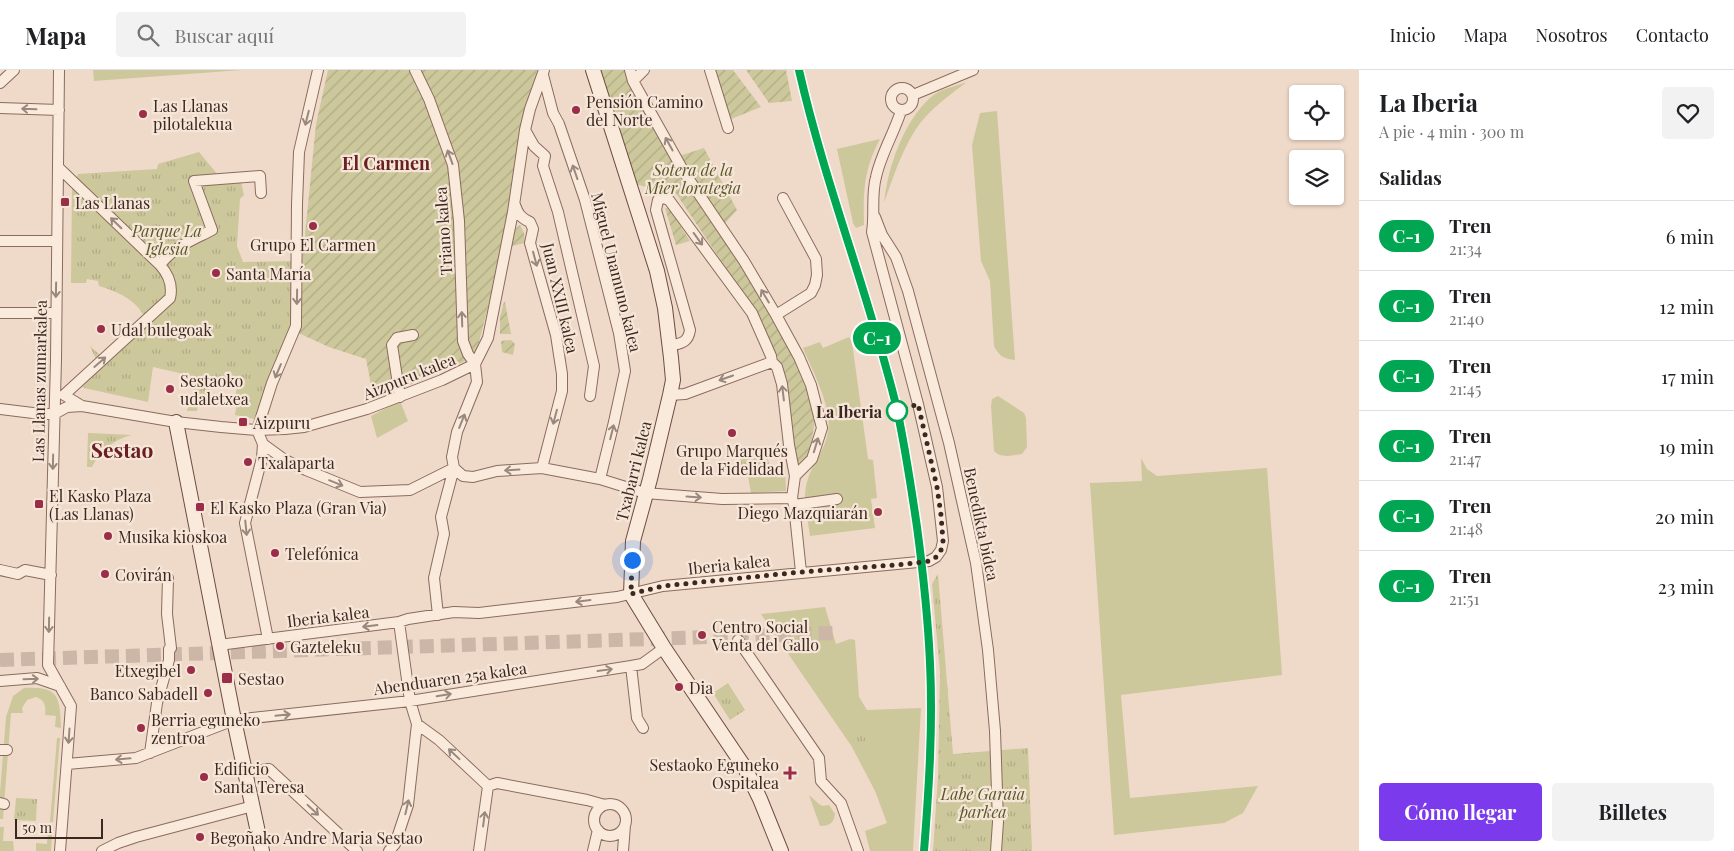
<!DOCTYPE html>
<html lang="es">
<meta charset="utf-8">
<style>
body{margin:0;font-family:"Playfair Display",serif;background:#f2f2f2;color:#202124;height:100vh;display:flex;flex-direction:column;font-size:19px;white-space:nowrap}
*{box-sizing:border-box;margin:0}
p{font-size:16px;color:#757577}
.icon{flex:none;width:28px;height:28px;fill:none;stroke:currentColor;stroke-width:2;stroke-linecap:round;stroke-linejoin:round}
.map{position:relative;flex:1;overflow:hidden}
.details{display:flex;flex-direction:column;background:#fff;width:375px}
.details>*{flex:none}
.badge{padding:0 10px;border-radius:16px;font-size:18px;line-height:32px}
.fabs{position:absolute;left:1289px;top:15px;display:grid;gap:10px}
.fabs a{display:grid;place-items:center;width:55px;height:55px;border-radius:5px;background:#fff;box-shadow:0 1px 4px #0004;font-size:25px}
.scale{position:absolute;left:15px;bottom:12px;width:88px;box-sizing:border-box;padding-left:5px;border:2px solid #3c2721;border-top:0;font-size:14px;line-height:18px;white-space:nowrap;color:#3c2721;-webkit-text-stroke:4px #f6e6d8;paint-order:stroke}
.you{position:absolute;width:25px;height:25px;margin:-12px;border:4px solid #fff;border-radius:50%;background:#1a73e8;box-shadow:0 0 0 8px #1a73e833}
.map>.badge{position:absolute;translate:-50% -50%;box-shadow:0 0 0 2px #fff}
h2{padding:0 20px;font-size:19px;line-height:45px}
.round{display:grid;place-items:center;flex:none;width:52px;height:52px;border-radius:5px;background:#f2f2f2}
.head{display:flex;align-items:center;justify-content:space-between;height:85px;padding:0 20px}
h1{font-size:24px;font-weight:700;line-height:38px}
.action{display:flex;gap:10px;margin-top:auto;padding:10px 20px}
.action a{flex:1;height:58px;border-radius:5px;background:#7c3aed;color:#fff;font-size:20px;font-weight:700;line-height:58px;text-align:center}
.action a+a{background:#f2f2f2;color:#202124}
ul{padding:0;list-style:none}
li{display:flex;align-items:center;gap:15px;height:70px;padding:0 20px;border-top:1px solid #e0e0e0}
li div{flex:1}
li b{display:block;font-size:19px}
li em{font-style:normal}
li .badge{min-width:55px;font-weight:700;text-align:center}
header{display:flex;align-items:center;gap:30px;box-sizing:border-box;height:70px;padding:0 25px;background:#fff;border-bottom:1px solid #e0e0e0}
header strong{font-size:24px}
nav{display:flex;gap:28px;margin-inline-start:auto;font-size:18px}
.search{width:350px;height:45px;background:#f2f2f2;display:flex;align-items:center;gap:12px;box-sizing:border-box;padding:0 18px;border-radius:5px;color:#757577;font-size:19px}
main{display:flex;flex:1;min-height:0}
.map>svg:first-child{display:block}
</style>
<header>
<strong>Mapa</strong>
<div class="search"><svg class="icon" aria-label="search" viewBox="0 0 24 24"><circle cx="10" cy="10" r="6"/><path d="M15 15l6 6"/></svg>Buscar aquí</div>
<nav><a>Inicio</a><a>Mapa</a><a>Nosotros</a><a>Contacto</a></nav>
</header>
<main>
<div class="map">
<svg width="1359" height="781" viewBox="0 0 1359 781">
<defs>
<pattern id="park-tufts" width="24" height="20" patternUnits="userSpaceOnUse" patternTransform="scale(1.25)"><rect width="24" height="20" fill="#cdc79c"/><path d="M3 7l-1-3M5 7V3M7 7l1-3M15 17l-1-3M17 17v-4M19 17l1-3" fill="none" stroke="#b1ab86"/></pattern>
<pattern id="garden-furrows" width="10" height="10" patternUnits="userSpaceOnUse" patternTransform="scale(1.25)"><rect width="10" height="10" fill="#cdc79c"/><path d="M-1 1l2-2M0 10L10 0M9 11l2-2" fill="none" stroke="#b1ab86"/></pattern>
</defs>
<rect width="100%" height="100%" fill="#efdac9"/>
<!-- grass -->
<path fill="#cdc79c" d="M93,0H242L94,11Z
M967,12C951,24 934,36 921,52C904,74 893,107 884,133C888,97 903,52 931,27C940,19 956,16 967,12Z
M997,41L1015,290C1004,289 999,286 994,276L990,211L981,191L972,75L980,43Z
M880,69C864,99 863,121 864,155L856,158L853,153L837,79Z
M849,267L852,272L868,389L873,390L877,428L871,429L875,458L810,466C808,449 802,429 807,412C811,395 825,381 828,362C832,336 813,302 803,278L820,272L823,278Z
M998,326L1024,343L1026,348L1027,377L1022,384C1013,385 1001,389 994,381L991,336L992,329Z
M400,331L408,351L377,368L371,346Z
M1141,388L1147,399L1157,406L1267,398L1282,605L1121,625L1130,728L1258,716L1243,743L1224,753L1114,765L1090,413L1142,411Z
M767,399H785L786,421L751,423L748,406Z
M825,537L836,574L850,569L855,570L859,627L867,640L921,638L913,781H870L865,761L887,753L875,721L852,677L761,544Z
M24,618C59,616 60,627 61,658L55,657L56,646L45,645C46,636 45,630 36,627L27,630L22,638L23,643H11L3,749H0V723L6,647L13,626Z
M57,668H60L53,752H50Z
M809,725L819,734L823,736L829,735L835,744C834,753 829,756 820,756Z
M0,757H4L3,771H13L14,781H0Z
M48,762L52,763L51,781H36V773L47,774Z"/>
<!-- park -->
<path fill="url(#park-tufts)" d="M199,82L218,105L239,103L244,125L240,129L237,176L243,192L297,191L296,256L260,350L235,345L237,333L229,331L230,325L235,326L237,318L212,313L207,332L199,331L197,341H187L197,307L153,297L148,332L84,318L77,312L98,294L90,276L101,286L144,246C135,229 116,221 99,216L98,211L87,209L86,213H71L72,119L78,104L157,99L158,94Z
M88,363L132,365C114,369 100,381 92,397H87Z
M766,379L769,394L742,399L739,382Z
M938,504L953,684L1028,678L1032,781H933L938,706L940,603L932,514Z
M728,613L745,640L730,650L713,623Z
M863,664L872,679L861,687L853,670Z
M16,728L37,729L36,751L14,750Z"/>
<!-- garden -->
<path fill="url(#garden-furrows)" d="M328,0H537L513,142L475,287L374,330L366,289L329,277L294,261L296,255L316,54Z
M598,0H627L673,88L704,78L737,140L718,161L767,236L795,287L811,328L815,351L809,385L794,397L778,288L751,235L673,119L658,120L635,114Z
M715,0H733L761,37L731,49Z
M746,0H786L792,31L769,33Z
M665,138H669L690,171L676,175Z
M520,155L524,163L525,173L512,176C513,168 513,159 520,155Z
M504,232H505L511,264H500V247Z
M511,270L515,274L513,285L502,282L501,271Z"/>
<g fill="none" stroke-linecap="round" stroke-linejoin="round">
<!-- secondary-tunnel -->
<path stroke="#cbb6a7" stroke-width="14" stroke-dasharray="14 7" stroke-linecap="butt" d="M0,590L833,563"/>
<!-- street casing -->
<g stroke="#8b6b5d" stroke-width="12">
<path id="street" d="M59,0L56,290L48,595L71,636L60,781
M415,0L429,29L453,95L459,151L463,271L468,284L475,294L477,312L457,362L452,387L454,398L441,447L444,464L434,508L438,545
M630,0L633,11L684,102L744,191L776,245L799,287L811,315L822,358L812,389L795,406L792,428L794,435L801,502
M710,0L728,58
M543,5L553,43L559,54L585,130L619,263L625,301L614,352L600,409
M633,11L644,0
M0,13L14,0
M891 29a11 11 0 1 1 22 0a11 11 0 1 1-22 0Z
M913,25L973,0
M0,38L59,40
M525,60L534,76L545,86L543,96L558,142L594,296L590,326
M58,97L160,195C169,205 173,215 170,228L64,325L82,336
M515,135C518,144 521,148 530,152L533,159L530,173L556,265L562,304V321L542,398
M875,147L882,165L896,187L908,221L949,373L976,493L988,580L995,661L998,752L996,781
M0,171H57
M160,195C173,177 193,170 212,160L194,111L260,106L261,123
M0,243H56
M776,245L811,223L815,215L817,205L816,189L783,128
M670,276C681,273 688,273 690,260L656,140L658,130L664,128L669,130L752,243L771,286L772,292L777,297L782,314L789,375L795,406
M670,325L685,324L772,292
M400,327L392,275L397,268L413,265
M0,339L41,344H54L67,337L82,336L176,352L221,357L257,360L285,359L304,357L367,339L442,310L475,294L488,268L513,142L525,60L530,39L544,0
M263,374L285,390L306,400L360,422L410,420L454,398
M454,398L463,406L473,407L497,401L542,398L600,409L645,423L722,429L792,428
M794,435L837,429
M0,500L18,504L25,500L51,505
M268,569L245,453L262,388L263,374L257,360L272,313L296,256L297,134L299,82L318,0
M738,570L819,688L821,711L841,733L858,781
M219,575L399,552L408,549L454,542L479,543L617,527L663,516L929,491L936,487L941,480L943,471L937,417L918,334L872,162C875,144 871,125 876,107C881,84 894,63 901,41
M631,596L637,648L643,658
M0,611L37,608L60,616
M417,654L439,670L488,716
M0,680H7
M150,683L157,633L169,590V579L171,578L167,544L168,508
M67,694L136,688L234,650L410,631L631,596L642,594L664,578
M246,702L269,699L357,781
M488,716L497,713L587,730L605,735
M0,733L4,734
M594 750a16 16 0 1 1 32 0a16 16 0 1 1-32 0Z
M102,781L118,773L136,767L253,736
M389,781L395,774L408,735L417,654L410,631L399,552
M479,781L488,716
M593,781L598,760
M623,781L625,755"/>
</g>
<!-- secondary casing -->
<g stroke="#6d4c40" stroke-width="16">
<path id="secondary" d="M593,0L657,201L665,238L671,288L673,310L670,325L650,409L633,471L631,524L664,578L745,698L760,729L781,781
M176,352L234,650L262,781"/>
</g>
<!-- street -->
<use href="#street" stroke="#f9eadc" stroke-width="10"/>
<!-- secondary -->
<use href="#secondary" stroke="#f9eadc" stroke-width="14"/>
<!-- rail -->
<path stroke="#3c2721" stroke-width="4" stroke-dasharray="9 9" stroke-linecap="butt" d="M799,0C824,114 867,222 896,335C906,375 911,416 917,457C922,502 928,548 930,593C933,656 929,718 924,781"/>
</g>
<!-- one-way arrows -->
<defs><path id="oneway-shaft" d="M-6 0H5M1.5-3L5.5 0L1.5 3" fill="none" stroke-width="1.6" stroke-linecap="round" stroke-linejoin="round" transform="scale(1.25)"/></defs>
<g stroke="#9a887e">
<use href="#oneway-shaft" transform="translate(29 39) rotate(-178)"/>
<use href="#oneway-shaft" transform="translate(307 48) rotate(104)"/>
<use href="#oneway-shaft" transform="translate(669 74) rotate(-119)"/>
<use href="#oneway-shaft" transform="translate(450 87) rotate(-110)"/>
<use href="#oneway-shaft" transform="translate(575 102) rotate(-109)"/>
<use href="#oneway-shaft" transform="translate(116 153) rotate(-136)"/>
<use href="#oneway-shaft" transform="translate(698 169) rotate(54)"/>
<use href="#oneway-shaft" transform="translate(535 189) rotate(75)"/>
<use href="#oneway-shaft" transform="translate(56 220) rotate(91)"/>
<use href="#oneway-shaft" transform="translate(765 226) rotate(-121)"/>
<use href="#oneway-shaft" transform="translate(297 227) rotate(91)"/>
<use href="#oneway-shaft" transform="translate(462 249) rotate(-92)"/>
<use href="#oneway-shaft" transform="translate(100 292) rotate(-41)"/>
<use href="#oneway-shaft" transform="translate(278 301) rotate(113)"/>
<use href="#oneway-shaft" transform="translate(726 308) rotate(161)"/>
<use href="#oneway-shaft" transform="translate(783 323) rotate(-97)"/>
<use href="#oneway-shaft" transform="translate(555 347) rotate(105)"/>
<use href="#oneway-shaft" transform="translate(462 351) rotate(-68)"/>
<use href="#oneway-shaft" transform="translate(612 362) rotate(-76)"/>
<use href="#oneway-shaft" transform="translate(816 375) rotate(-73)"/>
<use href="#oneway-shaft" transform="translate(53 392) rotate(91)"/>
<use href="#oneway-shaft" transform="translate(512 400) rotate(176)"/>
<use href="#oneway-shaft" transform="translate(336 413) rotate(22)"/>
<use href="#oneway-shaft" transform="translate(694 427) rotate(4)"/>
<use href="#oneway-shaft" transform="translate(246 458) rotate(84)"/>
<use href="#oneway-shaft" transform="translate(583 531) rotate(173)"/>
<use href="#oneway-shaft" transform="translate(49 555) rotate(91)"/>
<use href="#oneway-shaft" transform="translate(370 556) rotate(173)"/>
<use href="#oneway-shaft" transform="translate(605 600) rotate(-8)"/>
<use href="#oneway-shaft" transform="translate(31 609) rotate(-2)"/>
<use href="#oneway-shaft" transform="translate(444 625) rotate(-9)"/>
<use href="#oneway-shaft" transform="translate(283 645) rotate(-6)"/>
<use href="#oneway-shaft" transform="translate(69 666) rotate(94)"/>
<use href="#oneway-shaft" transform="translate(454 684) rotate(-137)"/>
<use href="#oneway-shaft" transform="translate(123 689) rotate(175)"/>
<use href="#oneway-shaft" transform="translate(407 737) rotate(-77)"/>
<use href="#oneway-shaft" transform="translate(313 740) rotate(43)"/>
<use href="#oneway-shaft" transform="translate(484 749) rotate(-83)"/>
</g>
<g fill="none" stroke-linecap="round" stroke-linejoin="round">
<!-- line casing -->
<g stroke="#fff" stroke-width="11">
<path id="line" d="M799,0C825,114 868,222 896,335C905,375 911,416 917,457C923,502 928,548 930,593C933,656 929,718 924,781"/>
</g>
<!-- line -->
<use href="#line" stroke="#00a651" stroke-width="8"/>
<!-- walk -->
<path stroke="#3c2721" stroke-width="5" stroke-dasharray="0 9" d="M632,490L631,524L663,516L801,502L907,494L929,491L936,487L941,480L943,471L941,445L937,417L918,334L897,341"/>
</g>
<!-- markers -->
<g fill="#9a2d48" stroke="#f6e6d8" stroke-width="2">
<circle cx="576" cy="40" r="5"/>
<circle cx="143" cy="44" r="5"/>
<rect x="60" y="127" width="10" height="10" rx="2.5"/>
<circle cx="313" cy="156" r="5"/>
<circle cx="216" cy="203" r="5"/>
<circle cx="101" cy="259" r="5"/>
<circle cx="170" cy="319" r="5"/>
<rect x="238" y="347" width="10" height="10" rx="2.5"/>
<circle cx="732" cy="363" r="5"/>
<circle cx="248" cy="392" r="5"/>
<rect x="34" y="429" width="10" height="10" rx="2.5"/>
<rect x="195" y="432" width="10" height="10" rx="2.5"/>
<circle cx="878" cy="442" r="5"/>
<circle cx="108" cy="466" r="5"/>
<circle cx="275" cy="483" r="5"/>
<circle cx="105" cy="504" r="5"/>
<circle cx="702" cy="565" r="5"/>
<circle cx="280" cy="576" r="5"/>
<circle cx="191" cy="600" r="5"/>
<rect x="221" y="602" width="12" height="12" rx="2.5"/>
<circle cx="679" cy="617" r="5"/>
<circle cx="208" cy="623" r="5"/>
<circle cx="141" cy="658" r="5"/>
<path d="M787.5 695.5h5v5h5v5h-5v5h-5v-5h-5v-5h5z"/>
<circle cx="204" cy="707" r="5"/>
<circle cx="200" cy="767" r="5"/>
</g>
<circle fill="#fff" stroke="#00a651" stroke-width="2.5" cx="897" cy="341" r="10"/>
<g text-anchor="middle" dominant-baseline="central" stroke-width="4.5" stroke-linejoin="round" paint-order="stroke">
<!-- poi labels -->
<g font-size="16" fill="#3c2721" stroke="#f6e6d8" text-anchor="start">
<text x="586" y="31">Pensión Camino<tspan x="586" dy="18">del Norte</tspan></text>
<text x="153" y="35">Las Llanas<tspan x="153" dy="18">pilotalekua</tspan></text>
<text x="75" y="132">Las Llanas</text>
<text x="313" y="174" text-anchor="middle">Grupo El Carmen</text>
<text x="226" y="203">Santa María</text>
<text x="111" y="259">Udal bulegoak</text>
<text x="180" y="310">Sestaoko<tspan x="180" dy="18">udaletxea</tspan></text>
<text x="253" y="352">Aizpuru</text>
<text x="732" y="380" text-anchor="middle">Grupo Marqués<tspan x="732" dy="18">de la Fidelidad</tspan></text>
<text x="258" y="392">Txalaparta</text>
<text x="49" y="425">El Kasko Plaza<tspan x="49" dy="18">(Las Llanas)</tspan></text>
<text x="210" y="437">El Kasko Plaza (Gran Via)</text>
<text x="868" y="442" text-anchor="end">Diego Mazquiarán</text>
<text x="118" y="466">Musika kioskoa</text>
<text x="285" y="483">Telefónica</text>
<text x="115" y="504">Covirán</text>
<text x="712" y="556">Centro Social<tspan x="712" dy="18">Venta del Gallo</tspan></text>
<text x="290" y="576">Gazteleku</text>
<text x="181" y="600" text-anchor="end">Etxegibel</text>
<text x="238" y="608">Sestao</text>
<text x="689" y="617">Dia</text>
<text x="198" y="623" text-anchor="end">Banco Sabadell</text>
<text x="151" y="649">Berria eguneko<tspan x="151" dy="18">zentroa</tspan></text>
<text x="779" y="694" text-anchor="end">Sestaoko Eguneko<tspan x="779" dy="18">Ospitalea</tspan></text>
<text x="214" y="698">Edificio<tspan x="214" dy="18">Santa Teresa</tspan></text>
<text x="210" y="767">Begoñako Andre Maria Sestao</text>
</g>
<!-- park labels -->
<g font-size="16" font-style="italic" fill="#585827" stroke="#f6e6d8">
<text x="693" y="99">Sotera de la<tspan x="693" dy="18">Mier lorategia</tspan></text>
<text x="167" y="160">Parque La<tspan x="167" dy="18">Iglesia</tspan></text>
<text x="983" y="723">Labe Garaia<tspan x="983" dy="18">parkea</tspan></text>
</g>
<!-- street labels -->
<g font-size="16" fill="#3c2721" stroke="#f6e6d8">
<text transform="translate(443 161) rotate(-94)">Triano kalea</text>
<text transform="translate(617 202) rotate(76)">Miguel Unamuno kalea</text>
<text transform="translate(561 228) rotate(77)">Juan XXIII kalea</text>
<text transform="translate(409 306) rotate(-22)">Aizpuru kalea</text>
<text transform="translate(39 311) rotate(-89)">Las Llanas zumarkalea</text>
<text transform="translate(633 401) rotate(-76)">Txabarri kalea</text>
<text transform="translate(982 454) rotate(78)">Benedikta bidea</text>
<text transform="translate(729 494) rotate(-6)">Iberia kalea</text>
<text transform="translate(328 546) rotate(-7)">Iberia kalea</text>
<text transform="translate(450 608) rotate(-8)">Abenduaren 25a kalea</text>
</g>
<!-- stop labels -->
<g font-size="16" font-weight="bold" fill="#3c2721" stroke="#f6e6d8" text-anchor="end">
<text x="882" y="341">La Iberia</text>
</g>
<!-- neighbourhood labels -->
<g font-size="18" font-weight="bold" fill="#682022" stroke="#f6e6d8">
<text x="386" y="93">El Carmen</text>
</g>
<!-- district labels -->
<g font-size="21" font-weight="bold" fill="#682022" stroke="#f6e6d8">
<text x="122" y="379">Sestao</text>
</g>
</g>
</svg>
<div class="fabs">
<a><svg class="icon" aria-label="locate" viewBox="0 0 24 24"><circle cx="12" cy="12" r="6"/><path d="M12 2v4M12 18v4M2 12h4M18 12h4"/></svg></a>
<a><svg class="icon" aria-label="layers" viewBox="0 0 24 24"><path d="M12 4l9 5-9 5-9-5zM3 14l9 5 9-5"/></svg></a>
</div>
<div class="scale">50 m</div>
<div class="you" style="left:632px;top:490px"></div>
<b class="badge" style="left:877px;top:268px;background:#00a651;color:#fff">C-1</b>
</div>
<section class="details">
<div class="head"><div><h1>La Iberia</h1><p>A pie · 4 min · 300 m</p></div><a class="round"><svg class="icon" aria-label="heart" viewBox="0 0 24 24"><path d="M12 20l-8-8c-3-5 5-10 8-4 3-6 11-1 8 4z"/></svg></a></div>
<h2>Salidas</h2>
<ul>
<li><span class="badge" style="background:#00a651;color:#fff">C-1</span><div><b>Tren</b><p>21:34</p></div><em>6 min</em></li>
<li><span class="badge" style="background:#00a651;color:#fff">C-1</span><div><b>Tren</b><p>21:40</p></div><em>12 min</em></li>
<li><span class="badge" style="background:#00a651;color:#fff">C-1</span><div><b>Tren</b><p>21:45</p></div><em>17 min</em></li>
<li><span class="badge" style="background:#00a651;color:#fff">C-1</span><div><b>Tren</b><p>21:47</p></div><em>19 min</em></li>
<li><span class="badge" style="background:#00a651;color:#fff">C-1</span><div><b>Tren</b><p>21:48</p></div><em>20 min</em></li>
<li><span class="badge" style="background:#00a651;color:#fff">C-1</span><div><b>Tren</b><p>21:51</p></div><em>23 min</em></li>
</ul>
<div class="action"><a>Cómo llegar</a><a>Billetes</a></div>
</section>
</main>
